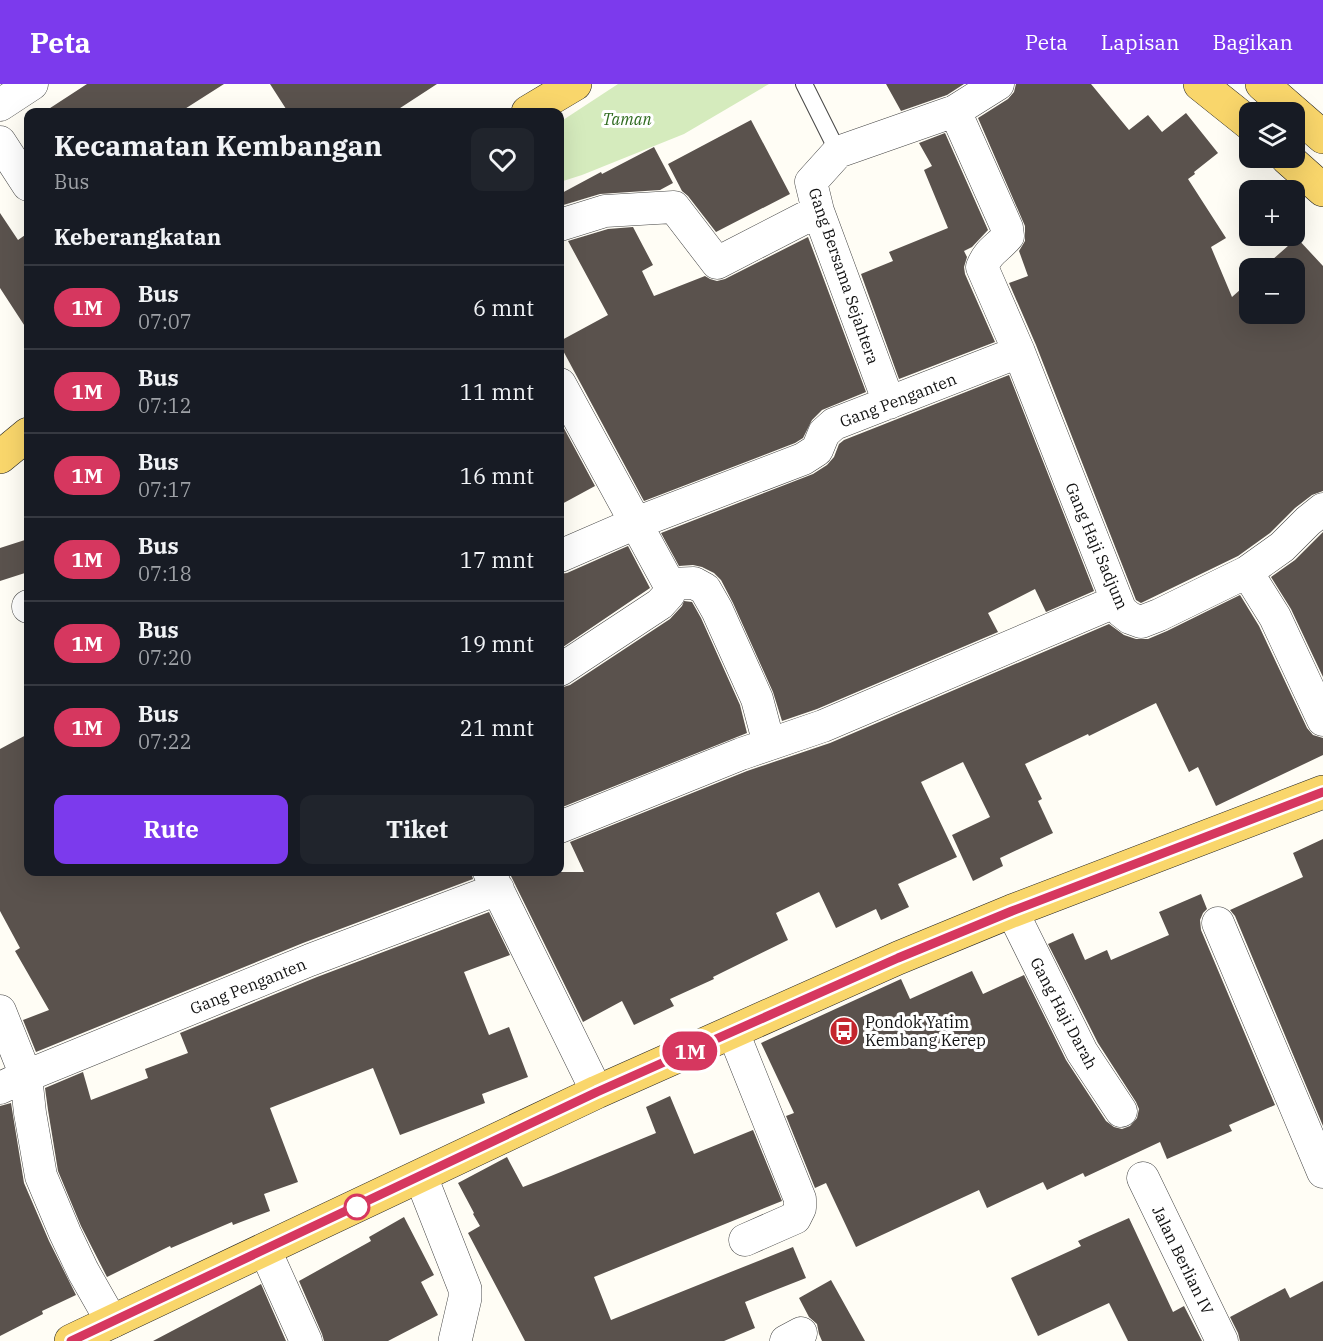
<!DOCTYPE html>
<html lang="id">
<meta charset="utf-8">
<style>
body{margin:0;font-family:"IBM Plex Serif",serif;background:#20242c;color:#f1f3f6;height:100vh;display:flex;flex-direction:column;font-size:22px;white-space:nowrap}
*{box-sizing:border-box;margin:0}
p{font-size:20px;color:#9ea1a6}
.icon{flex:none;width:33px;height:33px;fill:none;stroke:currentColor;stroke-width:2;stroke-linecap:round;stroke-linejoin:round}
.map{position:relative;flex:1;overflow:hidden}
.drawer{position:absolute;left:24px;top:24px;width:540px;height:768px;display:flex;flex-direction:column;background:#171b24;border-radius:12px;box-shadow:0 6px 24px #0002}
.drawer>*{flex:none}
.badge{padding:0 12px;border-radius:20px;font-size:21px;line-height:39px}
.controls{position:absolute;left:1239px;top:18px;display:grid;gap:12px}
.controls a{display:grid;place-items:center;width:66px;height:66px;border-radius:12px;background:#171b24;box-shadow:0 6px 24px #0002;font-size:30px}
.map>.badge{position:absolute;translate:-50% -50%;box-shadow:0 0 0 3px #fff}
h2{padding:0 30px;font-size:22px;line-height:54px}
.round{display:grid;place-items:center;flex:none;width:63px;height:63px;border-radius:12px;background:#20242c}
.overview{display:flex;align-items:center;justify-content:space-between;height:102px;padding:0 30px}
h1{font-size:28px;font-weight:700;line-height:45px}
.cta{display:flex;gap:12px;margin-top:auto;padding:12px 30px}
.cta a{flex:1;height:69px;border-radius:12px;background:#7c3aed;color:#fff;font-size:24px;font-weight:700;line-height:69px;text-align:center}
.cta a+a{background:#20242c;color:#f1f3f6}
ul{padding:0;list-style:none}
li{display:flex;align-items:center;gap:18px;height:84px;padding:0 30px;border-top:2px solid #363941}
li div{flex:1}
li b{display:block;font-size:22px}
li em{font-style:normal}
li .badge{min-width:66px;font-weight:700;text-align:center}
header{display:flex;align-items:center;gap:36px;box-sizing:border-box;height:84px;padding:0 30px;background:#7c3aed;color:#fff}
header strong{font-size:28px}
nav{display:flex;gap:33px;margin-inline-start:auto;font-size:21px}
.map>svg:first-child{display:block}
</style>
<header>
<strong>Peta</strong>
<nav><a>Peta</a><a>Lapisan</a><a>Bagikan</a></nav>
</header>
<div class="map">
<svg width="1323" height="1257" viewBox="0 0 1323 1257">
<rect width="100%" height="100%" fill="#fffdf5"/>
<!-- green -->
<path fill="#d5ebbd" d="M618,0H769L684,50L582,91L560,98V38Z"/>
<!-- building -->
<path fill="#5a524d" d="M87,0H224L180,28H44Z
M270,0H437L394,28H288Z
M886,0H964L947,11L901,27Z
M1016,0H1091L1129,46L1148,31L1162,48L1186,29L1218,69L1194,88L1195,90L1188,95L1226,154L1211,163L1232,213L1250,197V230H1294V184H1263L1297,154L1323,182V407L1312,411L1295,424L1270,449L1238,472L1141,519L1136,516L1036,261L1009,199L1028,192L1019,167L1025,157V142L978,34L1008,15L1014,8Z
M751,36L790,110L716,148L688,112L682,107L668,80Z
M945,49L988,146L972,163L964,167L967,173L964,183L965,190L995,258L899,295L861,190L893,177L889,168L948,144L924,86L932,82L919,59Z
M654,63L673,99L660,106L600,110L560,122V110L601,88L602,90Z
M0,129L18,156L28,149V247L0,204Z
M633,143L653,181L642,187L654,212L705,192L710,195L717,197L725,195L808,153L866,308L822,326L812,336L803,354L795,359L644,417L560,261V257L608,231L568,157L608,145Z
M1009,291L1094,507L1046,528L1035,505L988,529L998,548L817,625L782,637L773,608L733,519L721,496L714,489L702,483L693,481L679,482L661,449L813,390L827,381L834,373L839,360L844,356Z
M560,337L595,402L560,421Z
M1323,448V593L1291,525L1271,493L1295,476Z
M28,455V488L0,497V464Z
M628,462L650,504L560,565V490L567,489Z
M1240,511L1259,542L1307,644L1313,651L1323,654V671L1216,722L1198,683L1189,688L1156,619L1089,652L1088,650L1025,680L1042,715L1038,717L1053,749L1000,774L1003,782L973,797L952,751L990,733L963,678L921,698L957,773L898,800L909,823L881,836L876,825L836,844L819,808L776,829L788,856L713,893L714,895L670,915L674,922L634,941L622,917L583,938L509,788H584L570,758L747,687L830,659L1109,540L1124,551L1136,555H1148L1167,547Z
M684,517L692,518L701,534L740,621L747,649L560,724V604L570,601L670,535L682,522Z
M28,650V788H471L473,795L303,859L36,968L23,936L49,926L15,867L20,864L0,827V665Z
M1323,755V1042L1235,832L1230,826L1303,793L1293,769Z
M1201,810L1207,825L1203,829L1200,836L1201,846L1275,1021L1229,1041L1232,1047L1167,1075L1160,1058L1085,1093L1083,1089L1047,1106L1043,1098L987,1124L979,1106L856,1163L826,1099L815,1104L786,1032L794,1029L761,959L901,895L910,915L972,887L983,910L1024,891L1066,976L1106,1037L1114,1043L1122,1045L1130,1042L1137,1034L1139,1025L1136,1018L1098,959L1048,860L1073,849L1085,876L1107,866L1111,876L1169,851L1159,828Z
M489,828L510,871L464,888L489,951L509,943L528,993L482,1010L485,1019L400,1051L373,984L270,1024L298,1098L264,1110L270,1127L233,1141L232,1138L171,1164L170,1162L107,1193L81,1142L58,1087L48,1026L45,1004L83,988L91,1016L148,994L145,985L188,969L180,949L317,893Z
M670,1012L694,1070L753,1046L782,1117L594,1193L611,1236L793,1163L806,1194L745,1218L755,1244L724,1257H525L468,1149L480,1142L473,1130L474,1129L458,1099L507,1073L523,1103L551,1092L656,1049L646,1023Z
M11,1019L24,1099L49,1157L76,1211L42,1227L43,1230L0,1252V1022Z
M404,1133L434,1191L421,1198L438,1231L388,1257H324L322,1250L299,1197L371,1157L369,1153Z
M1129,1134L1173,1228L1184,1222L1202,1257H1128L1109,1219L1038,1252L1011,1194L1081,1162L1078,1157Z
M831,1196L865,1257H822L819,1250L817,1240L809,1233L799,1214Z
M1323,1197V1257H1240L1238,1249L1230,1233L1285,1204L1290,1214Z
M261,1200L286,1257H153Z"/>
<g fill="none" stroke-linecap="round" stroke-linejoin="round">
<!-- service casing -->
<g stroke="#444" stroke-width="18">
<path id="service" d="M804,0L838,68"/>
</g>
<!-- minor casing -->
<g stroke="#444" stroke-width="33">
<path id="minor" d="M0,21L32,0
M0,58L28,101
M560,141L605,127L674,123L717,179L818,127
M1019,268L1121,527L1130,534L1141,538L1159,531L1247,488L1282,463L1308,437L1323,425
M560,300L669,500V510L660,520L560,586
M889,319L818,127L811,98L838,68L955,27L998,0
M560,472L636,439L803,375L817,366L824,349L834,340L1019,268L982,183C989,166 997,165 1008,152L1007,144L955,27
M1247,488L1275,533L1323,636
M669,500L694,499L705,505L717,526L757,615L769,660
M28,523V522
M560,743L741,670L823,642L1117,517
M489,788L597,1008
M1012,827L1082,968L1121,1027
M1218,839L1323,1088
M0,927L26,992L30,1029L41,1092L65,1149L83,1187L112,1238
M733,948L800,1115V1124L795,1134L745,1156
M0,1004L26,992L310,876L498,805
M1143,1094L1222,1257
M265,1166L306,1257
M786,1257L801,1249"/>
</g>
<!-- tertiary casing -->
<g stroke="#444" stroke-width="34">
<path id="tertiary" d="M421,1093L465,1205V1214L455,1257"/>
</g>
<!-- primary casing -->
<g stroke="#222" stroke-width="34">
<path id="primary" d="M1200,0L1250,40
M1262,0L1323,53
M528,28L575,0
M1287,74L1323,106
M0,373L28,350
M71,1257L597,1008L898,874L1012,827L1323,708"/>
</g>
<!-- service -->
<use href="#service" stroke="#fff" stroke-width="16"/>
<!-- minor -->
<use href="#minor" stroke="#fff" stroke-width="32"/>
<!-- tertiary -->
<use href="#tertiary" stroke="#fff" stroke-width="33"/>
<!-- primary -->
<use href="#primary" stroke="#f9d66b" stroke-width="33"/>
</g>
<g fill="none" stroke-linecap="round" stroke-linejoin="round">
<!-- line casing -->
<g stroke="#fff" stroke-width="14">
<path id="line" d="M71,1257L597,1008L898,874L1012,827L1323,708"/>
</g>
<!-- line -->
<use href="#line" stroke="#d6375f" stroke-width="9"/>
</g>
<!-- icons -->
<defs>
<g id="bus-disc" transform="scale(1.5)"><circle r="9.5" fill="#c4262e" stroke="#fff"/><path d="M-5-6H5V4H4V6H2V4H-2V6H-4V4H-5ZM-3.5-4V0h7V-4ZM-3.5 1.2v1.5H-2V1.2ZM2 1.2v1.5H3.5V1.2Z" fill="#fff"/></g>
</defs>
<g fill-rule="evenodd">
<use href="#bus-disc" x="844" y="947"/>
</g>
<!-- markers -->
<circle fill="#fff" stroke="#d6375f" stroke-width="3" cx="357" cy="1123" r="12"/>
<g text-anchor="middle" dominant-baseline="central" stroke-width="6" stroke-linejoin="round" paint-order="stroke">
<!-- park labels -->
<g font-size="16" font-style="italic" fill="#2f6b1f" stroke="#fff">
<text x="627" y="35">Taman</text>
</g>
<!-- street labels -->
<g font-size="16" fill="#111" stroke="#fff">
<text transform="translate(844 192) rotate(71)">Gang Bersama Sejahtera</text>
<text transform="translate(898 316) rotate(-21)">Gang Penganten</text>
<text transform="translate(1097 462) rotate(67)">Gang Haji Sadjum</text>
<text transform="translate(248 902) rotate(-22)">Gang Penganten</text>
<text transform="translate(1064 929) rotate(62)">Gang Haji Darah</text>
<text transform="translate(1183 1176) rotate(64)">Jalan Berlian IV</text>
</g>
<!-- poi labels -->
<g font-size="16" fill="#111" stroke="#fff" text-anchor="start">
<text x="865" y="938">Pondok Yatim<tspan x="865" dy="18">Kembang Kerep</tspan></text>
</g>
</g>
</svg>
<div class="controls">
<a><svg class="icon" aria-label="layers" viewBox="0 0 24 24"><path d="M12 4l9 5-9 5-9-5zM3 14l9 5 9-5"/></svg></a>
<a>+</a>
<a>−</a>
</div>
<b class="badge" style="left:690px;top:967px;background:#d6375f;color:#fff">1M</b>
<section class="drawer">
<div class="overview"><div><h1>Kecamatan Kembangan</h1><p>Bus</p></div><a class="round"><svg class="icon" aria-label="heart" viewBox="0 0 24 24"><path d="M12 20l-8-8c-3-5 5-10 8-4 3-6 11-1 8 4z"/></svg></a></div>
<h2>Keberangkatan</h2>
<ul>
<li><span class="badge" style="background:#d6375f;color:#fff">1M</span><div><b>Bus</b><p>07:07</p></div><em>6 mnt</em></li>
<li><span class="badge" style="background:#d6375f;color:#fff">1M</span><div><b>Bus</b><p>07:12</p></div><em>11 mnt</em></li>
<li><span class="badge" style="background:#d6375f;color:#fff">1M</span><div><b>Bus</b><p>07:17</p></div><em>16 mnt</em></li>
<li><span class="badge" style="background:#d6375f;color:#fff">1M</span><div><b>Bus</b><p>07:18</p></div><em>17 mnt</em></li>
<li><span class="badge" style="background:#d6375f;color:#fff">1M</span><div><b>Bus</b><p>07:20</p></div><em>19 mnt</em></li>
<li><span class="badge" style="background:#d6375f;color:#fff">1M</span><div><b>Bus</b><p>07:22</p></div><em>21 mnt</em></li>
</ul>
<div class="cta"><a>Rute</a><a>Tiket</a></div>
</section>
</div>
